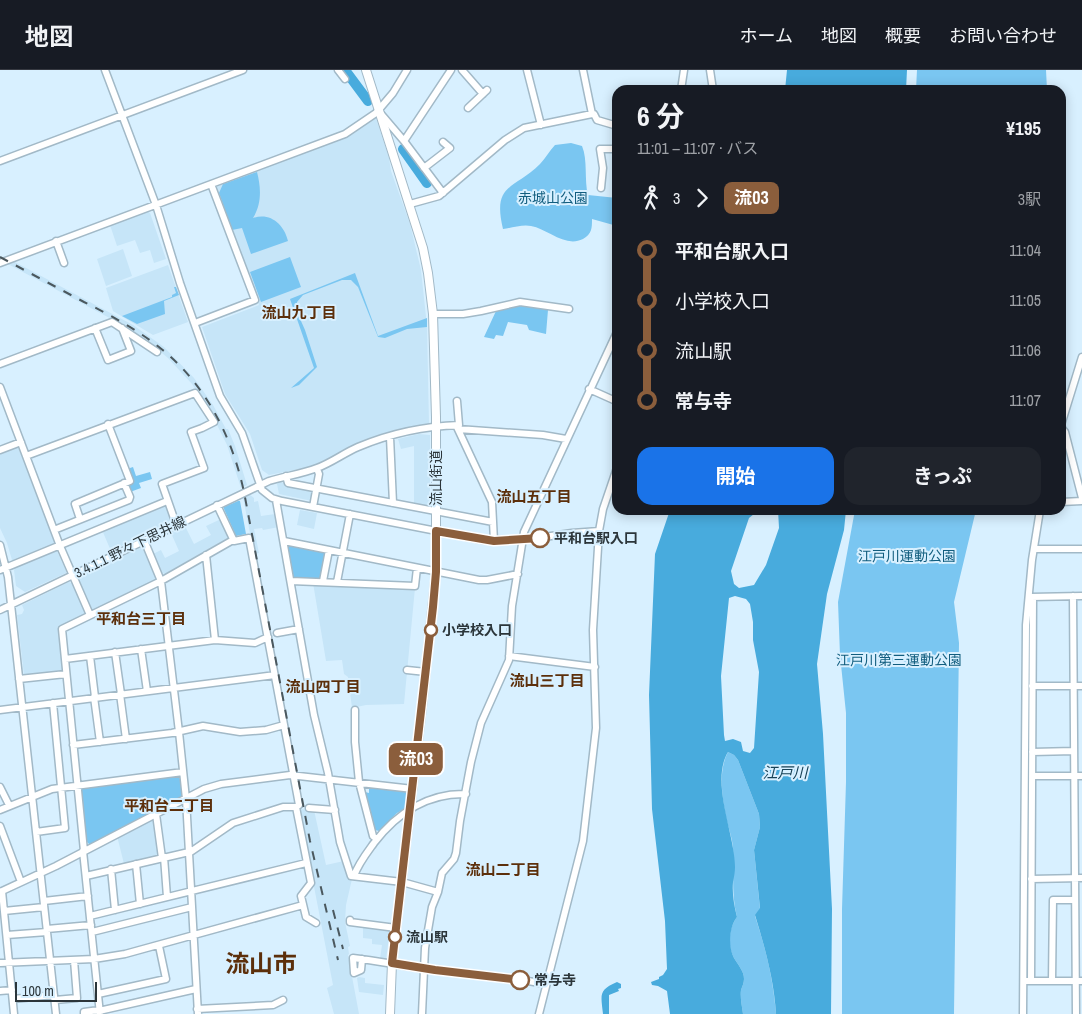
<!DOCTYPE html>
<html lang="ja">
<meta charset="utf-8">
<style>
body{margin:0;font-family:"Archivo Narrow","Noto Sans JP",sans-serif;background:#20242c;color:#f1f3f6;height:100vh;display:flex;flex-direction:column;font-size:19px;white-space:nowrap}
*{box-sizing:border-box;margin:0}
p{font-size:16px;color:#9ea1a6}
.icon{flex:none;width:28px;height:28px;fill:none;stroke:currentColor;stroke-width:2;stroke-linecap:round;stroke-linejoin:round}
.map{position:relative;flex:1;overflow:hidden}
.sheet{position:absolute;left:612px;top:15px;width:454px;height:430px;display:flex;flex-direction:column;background:#171b24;border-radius:15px;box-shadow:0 2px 12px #0003}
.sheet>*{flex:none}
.badge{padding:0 10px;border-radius:8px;font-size:18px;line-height:32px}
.scale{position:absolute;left:15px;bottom:12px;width:82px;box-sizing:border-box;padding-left:5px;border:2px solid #2b353a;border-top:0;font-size:14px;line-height:18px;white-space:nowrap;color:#2b353a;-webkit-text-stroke:4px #d8f0ff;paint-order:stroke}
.map>.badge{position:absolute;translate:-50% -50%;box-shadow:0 0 0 2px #fff}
.legs{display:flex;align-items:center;gap:8px;height:55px;padding:0 25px;font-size:16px}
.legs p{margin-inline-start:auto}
.overview{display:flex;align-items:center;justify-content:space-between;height:85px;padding:0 25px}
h1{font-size:28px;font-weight:700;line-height:38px}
.button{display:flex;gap:10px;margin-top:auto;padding:10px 25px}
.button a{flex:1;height:58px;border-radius:15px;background:#1a73e8;color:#fff;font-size:20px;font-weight:700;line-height:58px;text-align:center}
.button a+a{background:#20242c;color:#f1f3f6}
ul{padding:0 25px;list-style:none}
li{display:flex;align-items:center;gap:18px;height:50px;font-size:19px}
li i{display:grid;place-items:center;width:8px;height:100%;margin:0 6px;background:currentColor}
li i::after{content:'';width:12px;height:12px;margin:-6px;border:4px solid;border-radius:50%;background:#171b24}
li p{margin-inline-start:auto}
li:first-child i{background:linear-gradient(#0000 50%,currentColor 0)}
li:last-child i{background:linear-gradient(currentColor 50%,#0000 0)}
header{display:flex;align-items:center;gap:30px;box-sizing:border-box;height:70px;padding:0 25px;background:#171b24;border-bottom:1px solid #363941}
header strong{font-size:24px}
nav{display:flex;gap:28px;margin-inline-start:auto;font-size:18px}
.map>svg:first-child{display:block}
</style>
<header>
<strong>地図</strong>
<nav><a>ホーム</a><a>地図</a><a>概要</a><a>お問い合わせ</a></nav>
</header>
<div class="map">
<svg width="1082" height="944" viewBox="0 0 1082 944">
<rect width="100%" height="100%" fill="#d8f0ff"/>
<!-- built -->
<path fill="#c6e5f8" d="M376,48L389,88L391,101L410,154L421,200L427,256L429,354L364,371L310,397L269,405L262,400L250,364L225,324L202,257L259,235L213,115L345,66L346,68Z
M147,141L150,143L166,189L154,193L150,180L140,183L135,170L117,176L110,155Z
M123,179L132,206L106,216L97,189Z
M13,191L133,255L164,277L194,308L213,335L226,359H228L235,376L247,415L241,418L227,375L210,341L192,314L168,288L146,270L119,253L4,192Z
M168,195L188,252L153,265L113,241L106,218Z
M419,364L430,365V438L414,435V376L401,379L398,369Z
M16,376L18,377L55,473L54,475L15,491L12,490L7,473L0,458V383Z
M279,412L313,419L314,421L312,431L279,424L277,414Z
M249,424L254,428V432L258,431L261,446L275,444L279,457L263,460L262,458L254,459L259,483L254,484L243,427Z
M167,435L172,449L171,452L111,481L102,460Z
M300,440L317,443L314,459L297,455Z
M221,449L230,467L165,504L162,503L153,484L161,480L165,488L179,481L171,463L185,456L194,474L211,465L206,456Z
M140,478L144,479L156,507L155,511L94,540L90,539L78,511L79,507Z
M55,480L57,481L66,501V503L25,522L16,516L14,500L16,496Z
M69,512L73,514L85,541L84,545L59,557L63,601L61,603L26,607L24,605L17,545L22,544L24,540L22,535Z
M313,513L415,518L404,634L366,635L352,638L348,607L344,604L342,590L326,591Z
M299,739L314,740L326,795L344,791L348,808L352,809L346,835L345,852L350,876L348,877L349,884L348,885L359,944H334L327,918L333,915Z
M151,749L154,751L160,784L158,787L124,794L117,766Z
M363,856L390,859L386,890L380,889L382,875L372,874V869L363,868Z
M359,907L365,908V913L384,915L383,925L359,922L357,908Z"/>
<!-- green -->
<path fill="#7ac6f1" d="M917,0H1046L1047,20H916Z
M571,73L582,76C588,90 584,110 588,125L617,128V156L592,149C592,158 592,164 583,169C565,178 548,159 531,156C523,154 511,158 503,159C492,113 514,120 540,94C546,88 549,81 555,75Z
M257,102C261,117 262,134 253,148C270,142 284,154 288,171L251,184L242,158L232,160L219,123L223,114Z
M290,187L301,217L261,232L250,202Z
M355,203L378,266L427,248V257L407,259L385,268L378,267L358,217L351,210H342L303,225L297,232V242L305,260L317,297L299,315L291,318L314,298L290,229Z
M174,217H176L179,225L164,231L165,244L137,254L122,246L172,227V225L176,223Z
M521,235L548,240L546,264L529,260L527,255L508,252L503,266L496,265L494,269L484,267L496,241Z
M133,397L136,406L150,402L152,409L139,413L141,418L130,422L128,416L127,399Z
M238,431H240L246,464L236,466L224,439V437Z
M855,440H976L954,532L959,573L954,944H842V839L846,712V643L840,585L838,532Z
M289,474L326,481L320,509L295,508L293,506L288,476Z
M728,682L734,685L738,690L759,744L760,757L754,780L760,839L755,846C766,880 773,908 776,944H743C742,936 740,928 741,920C742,917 744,913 744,909C744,901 738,895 734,888C727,876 729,857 737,847C731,824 734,801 733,777C732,767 728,757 726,747C722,726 718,701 728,682Z
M179,704L183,726L180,729L90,775L86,771L80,721L83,718Z
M369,717L405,721L407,725L406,738L397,743L379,761L375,760L365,722L369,723Z"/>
<!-- water -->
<path fill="#48abdd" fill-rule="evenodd" d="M787,0H907L906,20H785Z
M670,440H759L749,448L731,501L734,514L739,518L754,515L766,495L779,458L778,440H846L844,460L827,524L817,594L823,664L832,839L831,944H776C774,910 765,878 755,845L760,838L754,780L760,757L759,744L738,690L734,685L728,682C710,712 735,764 735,797C735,802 734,807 733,812C732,824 734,835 737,847C729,857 728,877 734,888C738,895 744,901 744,909C744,913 742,917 741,920C740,928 742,936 743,944H670L667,921L658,916L652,915L651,912L659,909V907L663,905L667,899L665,851L652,739L649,625L655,484ZM735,526L746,529L750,534L753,552V570L759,602L754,678L750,683L743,681L741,672L733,669L725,671L724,665L721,606L729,528Z
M617,912L621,914V918L618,919L619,921L609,925V944H603C601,925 598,920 617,912Z"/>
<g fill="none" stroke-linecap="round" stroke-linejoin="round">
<!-- river -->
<path stroke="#48abdd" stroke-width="10" d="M345,0L368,31
M403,79L427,113"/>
<!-- minor casing -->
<g stroke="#a2b9c7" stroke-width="9">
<path id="minor" d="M105,0L156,135L180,213L220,326L242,363L262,420L272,428L282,431L483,470H523L572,463L599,461
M338,0L345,9
M462,0L483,24
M527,0L541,55
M583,0L592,44
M710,0L713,20
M681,20L684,0
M468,38L487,20
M381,44L404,71
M0,91L243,0
M424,98L450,78L443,72
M601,118L603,98L600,79H618
M443,123L404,71L451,0
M410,134L439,126L505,70L524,58L592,44H594L597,50L614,55L618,59
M56,171L64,193
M0,193L345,64L376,43L393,23L407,0
M433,244H463L481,241L520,232L569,239
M195,253L255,230L211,114
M95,258L108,290L131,281L122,258
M0,294L112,252L157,282
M0,317L60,476L90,545
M589,319L618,332
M456,355L492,432L494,471
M1061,355L1082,287
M1061,357L1065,362L1082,428
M458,359L543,365L566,369
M390,367L393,433
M0,380L21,372
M26,386L195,323L214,352L202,358L191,362L204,398L162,414L176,454
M286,406L288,413L493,452
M276,430L314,645L328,703L340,772L351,806L402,812L438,822
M1061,432L1082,431
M217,435L234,471L249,468L297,724L299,735L296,737L311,813L301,826L306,847L316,853
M313,437L319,404L317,399
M80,449L75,434L130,411L108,354
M54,460L129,430L130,427L124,413
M144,470L161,511L179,662L186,729L198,944
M284,471L479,510H487L518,504
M0,475L8,507L56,944
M1034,479H1082
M206,485L215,570
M0,500L167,431
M291,511L415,516L417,498
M323,511L329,480
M337,512L350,444
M1073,526L1076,944
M1031,527L1082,526
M0,540L269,411C285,406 302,404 317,398C331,393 344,383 358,377C389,364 426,356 459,355L457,331
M277,563L299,559
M141,579L147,621
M115,582L121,624
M90,586L95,627
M509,586L595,597
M65,589L215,570L255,573L268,567
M407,600L426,602
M19,609L66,604
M1032,616H1082
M120,624L126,669
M94,627L100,672
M0,640L275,605
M355,640V672L359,712L373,766L377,769
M73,675L172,663L203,656L240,662L266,660L284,655
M1032,682L1074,681
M1032,706H1082
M0,717L9,735
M309,738L335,740
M0,740L52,719L183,702
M156,744L162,788
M0,756L21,812
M36,762L65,758L53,633
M83,781L100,944
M84,781L62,559L161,511L233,470
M189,783L233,753L283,737H296
M164,787L167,827
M136,794L140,834
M111,799L115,840
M86,806L189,782
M354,806C358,794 366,784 374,773C397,743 428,723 466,724
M1031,809L1082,808
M2,821L14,944
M0,822L56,796L204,719L221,714L290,705L413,719
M44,831L88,826
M4,841L44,837
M90,846L306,793
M350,850V852L396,858
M47,859L91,855
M92,862L192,837
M7,865L47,862
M362,889L361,900L354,903L353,888C380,891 407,897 434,900C471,905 509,907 546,914
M0,893L94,889L125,884L303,835
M1027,911H1082
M1031,911L1033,527
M1052,911L1053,830H1075
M0,921L12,920
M98,924L166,909L159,876
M13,929L54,925
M55,930L77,928L74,890
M197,939L273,935L283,930
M99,941L196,919
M84,944V942L99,940
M422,944L425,878L432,837L438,822L442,803L454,789L456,783L460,751L471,692L481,653L509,590L512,536L524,462L618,260
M539,944L583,771L596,658L593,560L599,461L603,439L618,395
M1023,944L1026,555L1032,490L1040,440"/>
</g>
<!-- major casing -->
<g stroke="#a2b9c7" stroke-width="10">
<path id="major" d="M366,0L423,178L428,203L433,244L436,347V502L422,637L392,893L390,944"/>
</g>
<!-- minor -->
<use href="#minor" stroke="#fff" stroke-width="6"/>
<!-- major -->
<use href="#major" stroke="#fff" stroke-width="8"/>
<!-- rail -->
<path stroke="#4b585e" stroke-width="2" stroke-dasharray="9 9" stroke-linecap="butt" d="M0,187C28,202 56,217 84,232C110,245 136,259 159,277C205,313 232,366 244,422L310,771L338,890
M333,840L343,879"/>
</g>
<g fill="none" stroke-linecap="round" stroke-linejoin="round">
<!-- line-1 casing -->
<g stroke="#fff" stroke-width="11">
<path id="line-1" d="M520,910L435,900L392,893L433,537L436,502V461L494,471L540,468"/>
</g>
<!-- line-1 -->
<use href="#line-1" stroke="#8b5e3c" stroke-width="8"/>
</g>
<!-- markers -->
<g fill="#fff" stroke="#8b5e3c" stroke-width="2.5">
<circle cx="540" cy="468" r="9"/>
<circle cx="431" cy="560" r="6"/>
<circle cx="395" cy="867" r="6"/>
<circle cx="520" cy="910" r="9"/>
</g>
<g text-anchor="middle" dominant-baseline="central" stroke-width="4" stroke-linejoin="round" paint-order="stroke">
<!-- park labels -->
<g font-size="14" fill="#115d7f" stroke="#d8f0ff">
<text x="553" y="128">赤城山公園</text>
<text x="907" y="486">江戸川運動公園</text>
<text x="899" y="590">江戸川第三運動公園</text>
</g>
<!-- street labels -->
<g font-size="14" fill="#2b353a" stroke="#d8f0ff">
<text transform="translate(436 408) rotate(-90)">流山街道</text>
<text transform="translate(130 477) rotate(-26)">3.4.1.1 野々下思井線</text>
</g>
<!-- stop labels -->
<g font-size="14" font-weight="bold" fill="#2b353a" stroke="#d8f0ff" text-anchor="start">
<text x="554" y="468">平和台駅入口</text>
<text x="442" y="560">小学校入口</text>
<text x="406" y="867">流山駅</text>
<text x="534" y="910">常与寺</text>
</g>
<!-- neighbourhood labels -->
<g font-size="15" font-weight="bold" fill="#5c2f0b" stroke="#d8f0ff">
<text x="299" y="242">流山九丁目</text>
<text x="534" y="426">流山五丁目</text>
<text x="141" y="548">平和台三丁目</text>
<text x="547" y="610">流山三丁目</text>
<text x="323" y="616">流山四丁目</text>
<text x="169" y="735">平和台二丁目</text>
<text x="503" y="799">流山二丁目</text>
</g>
<!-- water labels -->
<g font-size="15" font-style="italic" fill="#184257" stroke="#d8f0ff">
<text x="785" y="702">江戸川</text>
</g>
<!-- town labels -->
<g font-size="24" font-weight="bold" fill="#5c2f0b" stroke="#d8f0ff">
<text x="261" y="893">流山市</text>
</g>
</g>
</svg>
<div class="scale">100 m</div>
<b class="badge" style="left:416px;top:689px;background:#8b5e3c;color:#fff">流03</b>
<section class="sheet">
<div class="overview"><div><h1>6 分</h1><p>11:01 – 11:07 · バス</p></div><b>¥195</b></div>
<div class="legs"><svg class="icon" aria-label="walk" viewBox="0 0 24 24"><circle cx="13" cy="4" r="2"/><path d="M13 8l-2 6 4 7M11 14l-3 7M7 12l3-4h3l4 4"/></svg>3<svg class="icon" aria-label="forward" viewBox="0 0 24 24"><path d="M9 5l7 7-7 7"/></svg><b class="badge" style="background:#8b5e3c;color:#fff">流03</b><p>3駅</p></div>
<ul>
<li><i style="color:#8b5e3c"></i><b>平和台駅入口</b><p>11:04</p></li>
<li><i style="color:#8b5e3c"></i><span>小学校入口</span><p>11:05</p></li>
<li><i style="color:#8b5e3c"></i><span>流山駅</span><p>11:06</p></li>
<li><i style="color:#8b5e3c"></i><b>常与寺</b><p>11:07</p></li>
</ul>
<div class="button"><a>開始</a><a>きっぷ</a></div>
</section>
</div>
